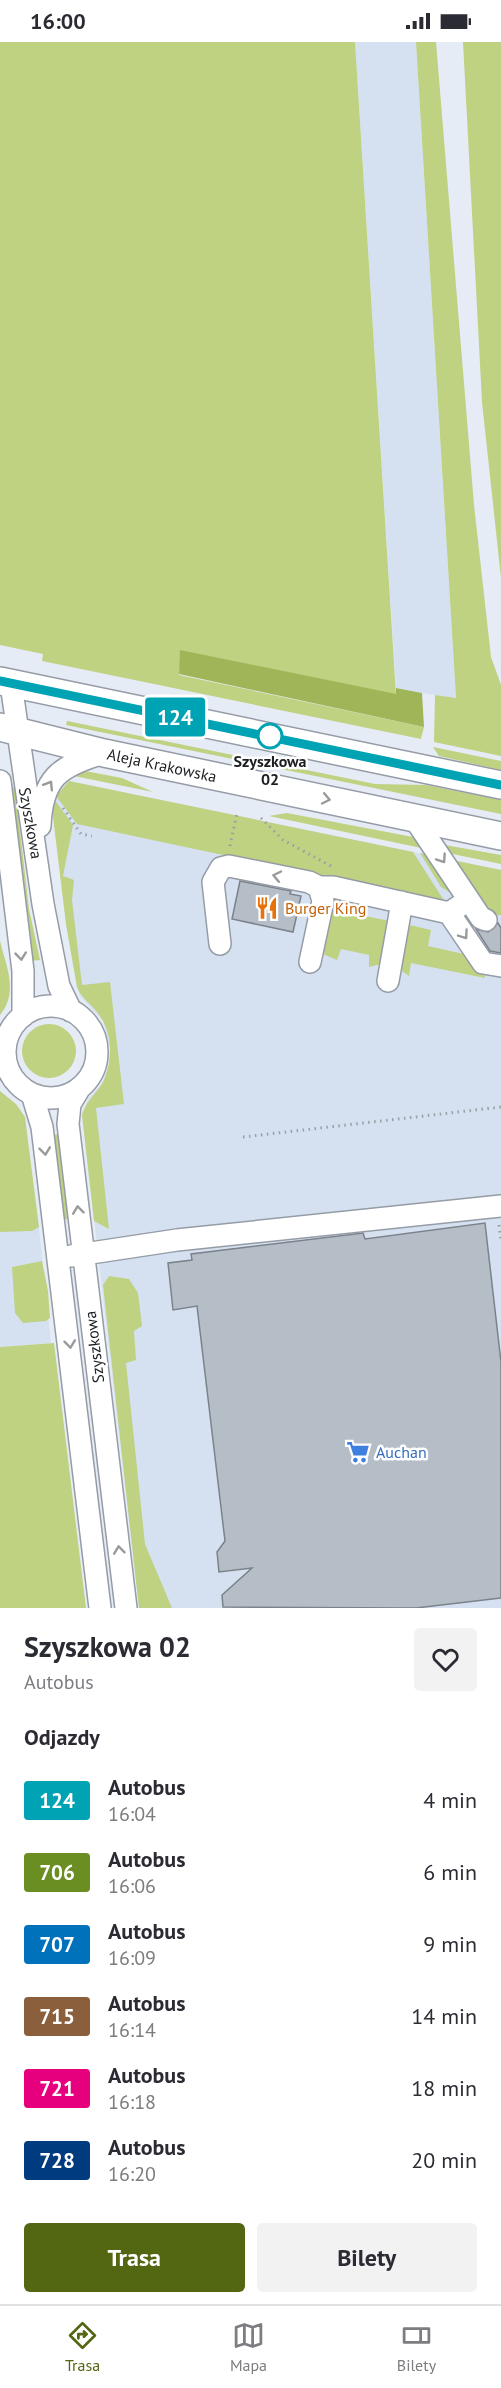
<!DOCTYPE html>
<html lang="pl">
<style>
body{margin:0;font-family:"PT Sans",sans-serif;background:#f2f2f3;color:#2b2b33;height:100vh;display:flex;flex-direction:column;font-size:22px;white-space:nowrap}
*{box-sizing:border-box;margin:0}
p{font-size:20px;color:#7c7c81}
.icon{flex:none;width:33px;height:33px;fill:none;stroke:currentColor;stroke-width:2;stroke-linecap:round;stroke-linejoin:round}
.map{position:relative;height:1566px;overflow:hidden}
.sheet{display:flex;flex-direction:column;background:#fff;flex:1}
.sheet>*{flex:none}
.badge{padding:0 12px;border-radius:4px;font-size:21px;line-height:39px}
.map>.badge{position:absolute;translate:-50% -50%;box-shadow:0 0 0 3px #fff}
h2{padding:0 24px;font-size:22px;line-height:54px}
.round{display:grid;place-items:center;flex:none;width:63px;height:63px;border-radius:6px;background:#f2f2f3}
.headline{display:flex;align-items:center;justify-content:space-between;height:102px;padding:0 24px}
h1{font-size:28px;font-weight:600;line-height:45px}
.action{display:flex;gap:12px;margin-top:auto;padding:12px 24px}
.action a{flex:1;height:69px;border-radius:6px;background:#536612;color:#fff;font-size:24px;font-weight:600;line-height:69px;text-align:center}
.action a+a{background:#f2f2f3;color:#2b2b33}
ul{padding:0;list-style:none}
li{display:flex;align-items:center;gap:18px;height:72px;padding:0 24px}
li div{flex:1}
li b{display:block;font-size:22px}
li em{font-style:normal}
li .badge{min-width:66px;font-weight:700;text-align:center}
.status{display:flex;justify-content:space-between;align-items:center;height:42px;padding:0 30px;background:#fff;direction:ltr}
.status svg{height:16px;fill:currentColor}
.tabs{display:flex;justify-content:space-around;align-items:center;height:84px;border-top:2px solid #e1e1e2;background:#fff;font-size:16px;color:#7c7c81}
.tabs a{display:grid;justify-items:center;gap:3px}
.tabs .selected{color:#536612}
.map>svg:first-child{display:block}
</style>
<div class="status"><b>16:00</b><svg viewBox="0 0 49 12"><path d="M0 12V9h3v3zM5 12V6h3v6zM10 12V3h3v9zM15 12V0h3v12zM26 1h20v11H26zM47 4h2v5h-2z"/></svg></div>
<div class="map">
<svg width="501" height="1566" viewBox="0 0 501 1566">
<rect width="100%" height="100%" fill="#e5ecf6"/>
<!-- built -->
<path fill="#d5e1f1" d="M355,0H416L456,657L396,646Z
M69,739L501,828V1566H139L82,1073L88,1057L102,1042L110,1019V1006L103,979L80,954L77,945L66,882L54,757Z
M0,1049L21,1068L38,1177L51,1301L0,1305Z"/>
<!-- green -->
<path fill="#bed282" d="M0,0H355L396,653L181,609L179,633L424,685L421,697L42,619L43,612L0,603Z
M416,0H436L474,463L491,615L501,643V714L434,700L435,653L456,656Z
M463,0H501V536L482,360Z
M67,679L375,742L426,743L501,758V772L66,683Z
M433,705L501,719V728L439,714Z
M85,729L122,736L153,750L69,733Z
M69,739L413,810L445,860L77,782L56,754Z
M15,745L29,867L40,918L31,919L10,746Z
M54,757L73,783L63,834L74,838L72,858L82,943L110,940L124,1062L96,1066L109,1187L94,1179L82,1073C86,1058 98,1051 104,1038C113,1015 113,990 97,970C90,961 81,956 77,945L66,882L52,767Z
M287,771L413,795L426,807L269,774Z
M445,803L501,813V822L448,811Z
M420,811L431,813L448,839L449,850L441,845Z
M452,818L501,828V873L492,874Z
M334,854H343L340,869L390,879L381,922L369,925V913L341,907L337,918L325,913L322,907Z
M405,882L431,888L428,904L473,914L483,928L485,936L411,921L409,934L399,927Z
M0,899C6,924 19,950 0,973Z
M22 1009a27 27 0 1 1 54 0a27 27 0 1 1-54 0Z
M0,1049L16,1062L25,1075L39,1185L32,1189L0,1190Z
M60,1092L70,1177L62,1178L51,1093Z
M42,1219L48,1249L50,1276L46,1279L23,1281L15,1271L12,1225Z
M109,1234L129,1237L138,1251L142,1284L134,1289L136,1318L126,1321L145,1502L172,1566H139L103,1243Z
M54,1301L86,1566H0V1305Z"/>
<!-- forest -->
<path fill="#a0b557" d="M180,608L396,652V646L422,651L424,685L179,632Z"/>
<!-- building -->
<path fill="#b5bdc6" stroke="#7c828b" stroke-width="1.5" d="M240,839L291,849L290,852L301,854L293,890L232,877Z
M498,881L501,886V911L490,909L476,887L488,890Z
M485,1181L501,1320V1556L416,1566L223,1565L222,1553L252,1526L219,1530L217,1510L225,1499L197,1264L173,1268L168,1221L192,1218L191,1212L363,1191L365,1197Z"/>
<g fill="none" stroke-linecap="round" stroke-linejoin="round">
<!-- minor casing -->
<g stroke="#959ca5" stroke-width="24">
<path id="minor" d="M11,642L43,862L59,944L71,969
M0,739L23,929V974
M414,776L481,876L486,878
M40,784C42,736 59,724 104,711
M319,845H333L449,871
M461,863L449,871L483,921L501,924
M220,902L213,840L221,826L229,824L309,840L319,845L323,859L310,920
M388,939L402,860
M5 1010a46 46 0 1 1 92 0a46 46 0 1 1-92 0Z
M79,1047L70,1062L68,1082L126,1566
M32,1052L42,1085L100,1566
M71,1214L177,1198L501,1164"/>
</g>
<!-- major casing -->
<g stroke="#959ca5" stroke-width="30">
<path id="major" d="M0,639L501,743
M0,685L104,711L501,794"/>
</g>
<!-- path -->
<path stroke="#989ea5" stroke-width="3" stroke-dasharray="1.5 4.5" stroke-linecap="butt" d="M63,766L81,792L92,794
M261,776L283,798L333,825
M230,804L237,771
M243,1095L501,1065
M499,1183L501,1199"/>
<!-- minor -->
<use href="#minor" stroke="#fff" stroke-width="21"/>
<!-- major -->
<use href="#major" stroke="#fff" stroke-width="27"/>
</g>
<!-- one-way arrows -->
<defs><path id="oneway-chevron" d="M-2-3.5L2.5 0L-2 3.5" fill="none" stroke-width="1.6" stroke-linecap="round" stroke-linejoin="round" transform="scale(1.5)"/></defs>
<g stroke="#999a9c">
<use href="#oneway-chevron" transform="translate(49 743) rotate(-58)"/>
<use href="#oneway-chevron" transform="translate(326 757) rotate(12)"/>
<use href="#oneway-chevron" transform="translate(442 817) rotate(56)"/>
<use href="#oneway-chevron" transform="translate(277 834) rotate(-168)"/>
<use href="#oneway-chevron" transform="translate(464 893) rotate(55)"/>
<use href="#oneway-chevron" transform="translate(21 914) rotate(84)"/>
<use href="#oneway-chevron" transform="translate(45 1109) rotate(83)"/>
<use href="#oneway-chevron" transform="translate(78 1168) rotate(-97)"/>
<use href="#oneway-chevron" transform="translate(70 1302) rotate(83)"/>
<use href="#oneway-chevron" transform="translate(119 1508) rotate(-97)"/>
</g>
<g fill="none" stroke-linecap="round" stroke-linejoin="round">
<!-- line casing -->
<g stroke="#fff" stroke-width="14">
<path id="line" d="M0,639L501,743"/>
</g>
<!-- line -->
<use href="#line" stroke="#00a3b4" stroke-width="9"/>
</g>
<!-- icons -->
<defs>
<g id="restaurant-bare" transform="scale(1.8)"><path d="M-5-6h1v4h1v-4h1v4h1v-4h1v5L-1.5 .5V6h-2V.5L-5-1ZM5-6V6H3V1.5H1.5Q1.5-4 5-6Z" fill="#e8710a" stroke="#fff" stroke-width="2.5" paint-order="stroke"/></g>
<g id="supermarket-bare" transform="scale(1.8)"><path d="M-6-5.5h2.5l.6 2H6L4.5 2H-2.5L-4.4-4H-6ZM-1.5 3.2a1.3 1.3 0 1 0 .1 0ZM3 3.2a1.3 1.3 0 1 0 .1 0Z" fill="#3f7fe0" stroke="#fff" stroke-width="2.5" paint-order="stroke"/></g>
</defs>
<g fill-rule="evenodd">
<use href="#restaurant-bare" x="267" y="866"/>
<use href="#supermarket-bare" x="358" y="1410"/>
</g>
<!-- markers -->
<circle fill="#fff" stroke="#00a3b4" stroke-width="3" cx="270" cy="694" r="12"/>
<g text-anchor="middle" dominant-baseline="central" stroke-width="5" stroke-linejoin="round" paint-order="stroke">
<!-- stop labels -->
<g font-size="16" font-weight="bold" fill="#1c1f22" stroke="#fff">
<text x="270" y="719">Szyszkowa<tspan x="270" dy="18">02</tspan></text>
</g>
<!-- street labels -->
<g font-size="16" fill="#1c1f22" stroke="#fff">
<text transform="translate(162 723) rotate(12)">Aleja Krakowska</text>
<text transform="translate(31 781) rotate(80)">Szyszkowa</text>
<text transform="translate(94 1305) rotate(-97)">Szyszkowa</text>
</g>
<!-- food labels -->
<g font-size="16" fill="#c56008" stroke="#fff" text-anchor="start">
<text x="285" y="866">Burger King</text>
</g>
<!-- shop labels -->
<g font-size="16" fill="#366cbe" stroke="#fff" text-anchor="start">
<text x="376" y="1410">Auchan</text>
</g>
</g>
</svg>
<b class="badge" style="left:175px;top:675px;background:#00a3b4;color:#fff">124</b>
</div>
<section class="sheet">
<div class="headline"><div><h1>Szyszkowa 02</h1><p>Autobus</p></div><a class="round"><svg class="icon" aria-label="heart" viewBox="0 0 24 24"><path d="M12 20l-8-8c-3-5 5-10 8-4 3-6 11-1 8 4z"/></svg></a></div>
<h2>Odjazdy</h2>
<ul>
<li><span class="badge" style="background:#00a3b4;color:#fff">124</span><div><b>Autobus</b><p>16:04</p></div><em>4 min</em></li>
<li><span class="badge" style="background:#6b8e23;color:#fff">706</span><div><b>Autobus</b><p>16:06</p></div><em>6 min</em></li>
<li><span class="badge" style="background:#0072bc;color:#fff">707</span><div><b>Autobus</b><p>16:09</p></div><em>9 min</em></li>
<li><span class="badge" style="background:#8b5e3c;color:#fff">715</span><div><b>Autobus</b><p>16:14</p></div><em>14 min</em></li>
<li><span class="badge" style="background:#e6007e;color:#fff">721</span><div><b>Autobus</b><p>16:18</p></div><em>18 min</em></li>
<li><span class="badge" style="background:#003b80;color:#fff">728</span><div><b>Autobus</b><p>16:20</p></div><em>20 min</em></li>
</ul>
<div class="action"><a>Trasa</a><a>Bilety</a></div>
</section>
<nav class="tabs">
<a class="selected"><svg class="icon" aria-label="directions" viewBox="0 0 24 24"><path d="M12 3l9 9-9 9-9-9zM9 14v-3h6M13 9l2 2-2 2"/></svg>Trasa</a>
<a><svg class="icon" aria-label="map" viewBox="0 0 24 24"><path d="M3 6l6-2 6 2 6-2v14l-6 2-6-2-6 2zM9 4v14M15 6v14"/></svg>Mapa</a>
<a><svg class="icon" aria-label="tickets" viewBox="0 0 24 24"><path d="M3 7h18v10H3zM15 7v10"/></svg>Bilety</a>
</nav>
